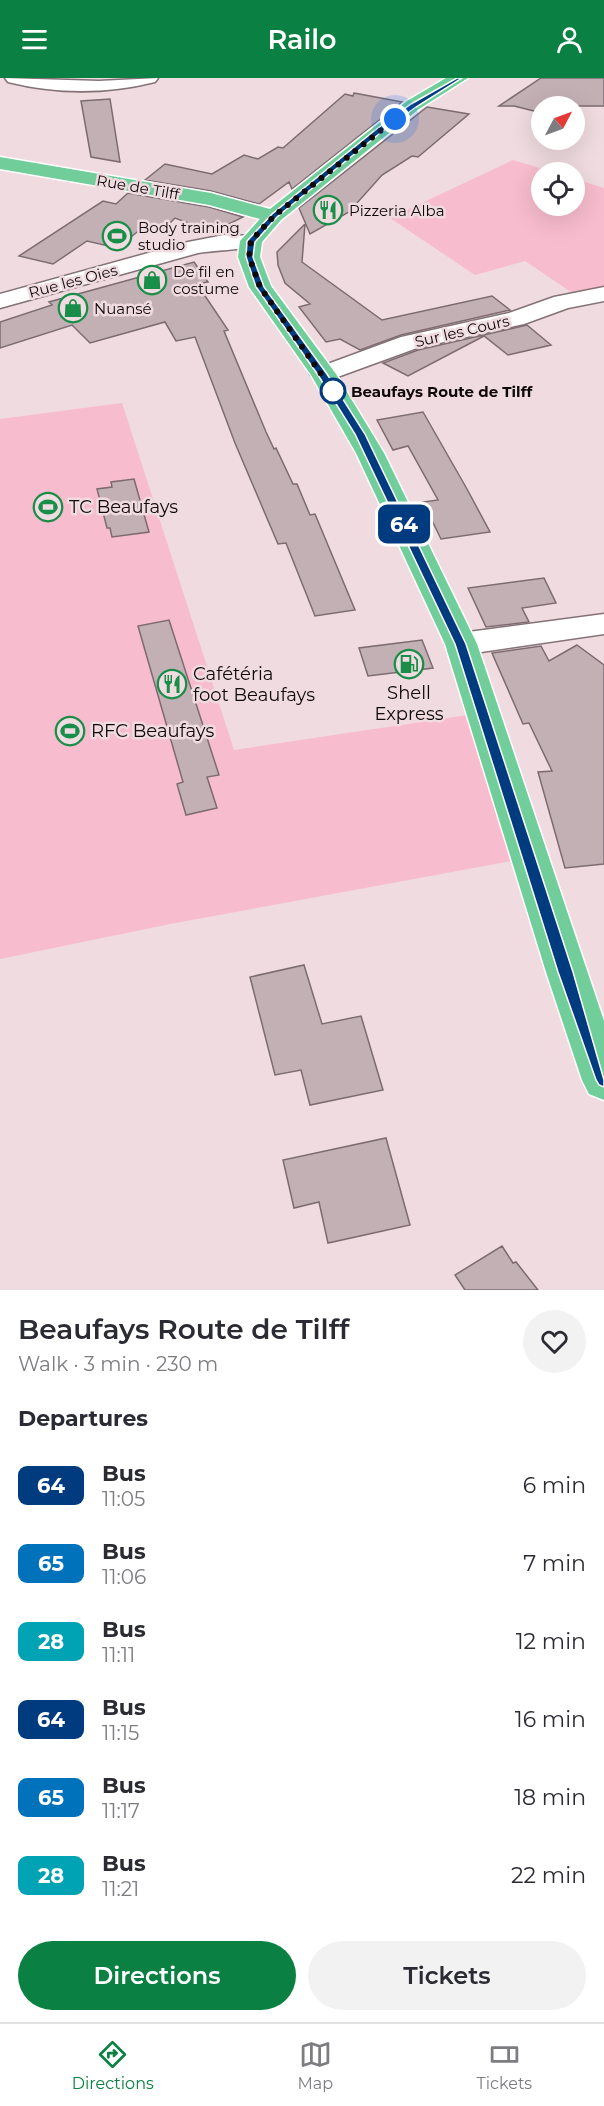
<!DOCTYPE html>
<meta charset="utf-8">
<style>
body{margin:0;font-family:Montserrat,sans-serif;background:#f2f2f3;color:#2b2b33;height:100vh;display:flex;flex-direction:column;font-size:22px;white-space:nowrap}
*{box-sizing:border-box;margin:0}
p{font-size:20px;color:#7c7c81}
.icon{flex:none;width:33px;height:33px;fill:none;stroke:currentColor;stroke-width:2;stroke-linecap:round;stroke-linejoin:round}
.map{position:relative;height:1212px;overflow:hidden}
.sheet{display:flex;flex-direction:column;background:#fff;flex:1}
.sheet>*{flex:none}
.badge{padding:0 12px;border-radius:9px;font-size:21px;line-height:39px}
.needle{width:39px;rotate:49deg}
.tools{position:absolute;left:531px;top:18px;display:grid;gap:12px}
.tools a{display:grid;place-items:center;width:54px;height:54px;border-radius:50%;background:#fff;box-shadow:0 6px 24px #0002;font-size:30px}
.you{position:absolute;width:30px;height:30px;margin:-15px;border:4px solid #fff;border-radius:50%;background:#1a73e8;box-shadow:0 0 0 9px #1a73e833}
.map>.badge{position:absolute;translate:-50% -50%;box-shadow:0 0 0 3px #fff}
h2{padding:0 18px;font-size:22px;line-height:54px}
.round{display:grid;place-items:center;flex:none;width:63px;height:63px;border-radius:32px;background:#f2f2f3}
.summary{display:flex;align-items:center;justify-content:space-between;height:102px;padding:0 18px}
h1{font-size:28px;font-weight:600;line-height:45px}
.cta{display:flex;gap:12px;margin-top:auto;padding:12px 18px}
.cta a{flex:1;height:69px;border-radius:36px;background:#0b8043;color:#fff;font-size:24px;font-weight:600;line-height:69px;text-align:center}
.cta a+a{background:#f2f2f3;color:#2b2b33}
ul{padding:0;list-style:none}
li{display:flex;align-items:center;gap:18px;height:78px;padding:0 18px}
li div{flex:1}
li b{display:block;font-size:22px}
li em{font-style:normal}
li .badge{min-width:66px;font-weight:700;text-align:center}
header{display:flex;justify-content:space-between;align-items:center;height:78px;padding:0 18px;background:#0b8043;color:#fff;font-size:27px;font-weight:600}
.menu{display:flex;justify-content:space-around;align-items:center;height:84px;border-top:2px solid #e1e1e2;background:#fff;font-size:16px;color:#7c7c81}
.menu a{display:grid;justify-items:center;gap:3px}
.menu .current{color:#0b8043}
.map>svg:first-child{display:block}
</style>
<header><svg class="icon" aria-label="menu" viewBox="0 0 24 24"><path d="M4 6h16M4 12h16M4 18h16"/></svg>Railo<svg class="icon" aria-label="person" viewBox="0 0 24 24"><circle cx="12" cy="8" r="4"/><path d="M4 21q1-7 8-7t8 7"/></svg></header>
<div class="map">
<svg width="604" height="1212" viewBox="0 0 604 1212">
<rect width="100%" height="100%" fill="#efdbe0"/>
<!-- green -->
<path fill="#f7bccd" d="M513,82L553,94H542V128H574L575,101L604,110V209L574,216L525,183L475,197L390,140Z
M122,325L234,672L468,637L512,783L170,846L0,881V341Z"/>
<!-- building -->
<path fill="#c3b0b5" stroke="#7c6b70" stroke-width="1.5" d="M541,0H604V28H542V35L514,28H499Z
M354,15L402,24L292,111L289,104L259,126L211,113L145,102L165,86L212,96L244,77L258,81L278,69L283,70L345,16L353,18Z
M110,21L120,84L91,79L81,23Z
M427,29L469,36L418,79L412,78L382,97L349,134L310,156L299,130Z
M128,115L209,129L243,139L213,154L175,140L164,151L146,147L117,170L87,163L53,186L19,178L103,123L116,126Z
M305,146L302,184L382,242L492,218L510,232L401,257L360,272L340,261L326,264L299,229L310,226L285,205L278,187L277,174Z
M194,184L208,204L197,206L228,252L224,253L266,354L274,371L276,370L293,406H297L310,437L315,436L355,532L315,538L286,465L278,466L235,365L195,259L176,263L165,244L90,265L72,247L0,270V244L52,227L49,224Z
M527,247L551,267L508,277L484,258L408,298L383,285L418,272Z
M423,334L467,411L490,454L441,461L423,424L438,422L408,368L393,372L377,342Z
M134,401L149,454L112,459L110,450H107L97,411L112,409L111,404Z
M544,500L556,525L522,530L529,544L486,549L468,510Z
M169,542L219,697L207,699L217,730L186,737L177,706L183,704L138,548Z
M422,562L433,590L368,598L359,570Z
M577,567L604,587V786L565,790L538,694L552,693L529,645L523,646L492,575L541,568L549,583Z
M304,887L322,946L361,938L383,1012L310,1027L301,992L275,997L250,899Z
M386,1060L410,1147L328,1165L319,1124L294,1130L283,1082Z
M502,1168L513,1185L516,1184L538,1212H465L455,1197Z"/>
<g fill="none" stroke-linecap="round" stroke-linejoin="round">
<!-- minor casing -->
<g stroke="#847277" stroke-width="3">
<path id="minor" d="M5,0L99,3L158,0L155,4C107,16 56,16 8,4Z
M224,157L259,158L262,163L259,168C239,172 218,172 198,175L0,230V216L188,164Z
M604,209V223L568,230L524,246L417,270L332,301L323,304L314,301L310,296L314,291L401,259L509,235L554,219Z
M604,536V556L461,577L450,574L445,566L450,558L461,555Z"/>
</g>
<!-- major casing -->
<g stroke="#fff" stroke-width="3">
<path id="major" d="M446,0H468L419,31L281,142L262,164L260,179L271,208L336,296L384,375L477,566L604,943V1022L589,1016L582,1002L546,894L445,566L356,375L311,297L249,209L238,179L240,163L260,141L209,127L0,91V79L211,115L270,131L407,23Z"/>
</g>
<!-- minor -->
<use href="#minor" fill="#fff" fill-rule="evenodd"/>
<!-- major -->
<use href="#major" fill="#71ce9a" fill-rule="evenodd"/>
</g>
<!-- line -->
<path fill="#003b80" stroke="#fff" stroke-width="1.5" d="M457,0H462L416,29L379,56L277,139L255,164L253,179L264,209L327,296L365,356L466,566L573,894L604,1002V1009L599,1007L596,1002L558,894L455,566L355,356L318,297L256,209L246,179L247,163L272,136L374,53L411,26Z"/>
<g fill="none" stroke-linecap="round" stroke-linejoin="round">
<!-- walk -->
<path stroke="#0f090b" stroke-width="6" stroke-dasharray="0 10.8" d="M333,313L260,209L249,179L251,163L274,138L395,41"/>
</g>
<!-- icons -->
<defs>
<g id="restaurant-ring" transform="scale(1.5)"><circle r="9.5" fill="#efdbe0" stroke="#198e48" stroke-width="1.5"/><path d="M-5-6h1v4h1v-4h1v4h1v-4h1v5L-1.5 .5V6h-2V.5L-5-1ZM5-6V6H3V1.5H1.5Q1.5-4 5-6Z" fill="#198e48"/></g>
<g id="stadium-ring" transform="scale(1.5)"><circle r="9.5" fill="#efdbe0" stroke="#198e48" stroke-width="1.5"/><path d="M0-5a6.5 5 0 1 0 0 10a6.5 5 0 1 0 0-10ZM-3.5-1.8h7v3.6h-7Z" fill="#198e48"/></g>
<g id="shop-ring" transform="scale(1.5)"><circle r="9.5" fill="#efdbe0" stroke="#198e48" stroke-width="1.5"/><path d="M-5-2.5h2.3a2.7 3.5 0 0 1 5.4 0H5L5.5 6h-11ZM-1.5-2.5h3a1.5 2.3 0 0 0-3 0Z" fill="#198e48"/></g>
<g id="fuel-ring" transform="scale(1.5)"><circle r="9.5" fill="#efdbe0" stroke="#198e48" stroke-width="1.5"/><path d="M-5.5-6h7V0h2V4h1.3V-2.5L3-4.5l.8-.8L6-3V5H2.5V1h-1V6h-7ZM-4.2-4.7v3.2H.2V-4.7Z" fill="#198e48"/></g>
</defs>
<g fill-rule="evenodd">
<use href="#restaurant-ring" x="328" y="132"/>
<use href="#stadium-ring" x="117" y="158"/>
<use href="#shop-ring" x="152" y="202"/>
<use href="#shop-ring" x="73" y="230"/>
<use href="#stadium-ring" x="48" y="429"/>
<use href="#fuel-ring" x="409" y="586"/>
<use href="#restaurant-ring" x="172" y="606"/>
<use href="#stadium-ring" x="70" y="653"/>
</g>
<!-- markers -->
<circle fill="#fff" stroke="#003b80" stroke-width="3" cx="333" cy="313" r="12"/>
<g text-anchor="middle" dominant-baseline="central" stroke-width="5" stroke-linejoin="round" paint-order="stroke">
<!-- far-street labels -->
<g font-size="15" fill="#0f090b" stroke="#efdbe0">
<text transform="translate(138 109) rotate(10)">Rue de Tilff</text>
<text transform="translate(73 203) rotate(-15)">Rue les Oies</text>
<text transform="translate(462 253) rotate(-13)">Sur les Cours</text>
</g>
<!-- far-poi labels -->
<g font-size="15" fill="#0f090b" stroke="#efdbe0" text-anchor="start">
<text x="349" y="132">Pizzeria Alba</text>
<text x="138" y="149">Body training<tspan x="138" dy="17">studio</tspan></text>
<text x="173" y="193">De fil en<tspan x="173" dy="17">costume</tspan></text>
<text x="94" y="230">Nuansé</text>
</g>
<!-- far-stop labels -->
<g font-size="15" font-weight="bold" fill="#0f090b" stroke="#efdbe0" text-anchor="start">
<text x="351" y="313">Beaufays Route de Tilff</text>
</g>
<!-- poi labels -->
<g font-size="18" fill="#0f090b" stroke="#efdbe0" text-anchor="start">
<text x="69" y="429">TC Beaufays</text>
<text x="193" y="596">Cafétéria<tspan x="193" dy="21">foot Beaufays</tspan></text>
<text x="409" y="615" text-anchor="middle">Shell<tspan x="409" dy="21">Express</tspan></text>
<text x="91" y="653">RFC Beaufays</text>
</g>
</g>
</svg>
<div class="tools">
<a><svg class="needle" viewBox="-14 -14 28 28"><path d="M0-13l5 13h-10z" fill="#e53935"/><path d="M0 13l5-13h-10z" fill="#7c7c81"/></svg></a>
<a><svg class="icon" aria-label="locate" viewBox="0 0 24 24"><circle cx="12" cy="12" r="6"/><path d="M12 2v4M12 18v4M2 12h4M18 12h4"/></svg></a>
</div>
<div class="you" style="left:395px;top:41px"></div>
<b class="badge" style="left:404px;top:446px;background:#003b80;color:#fff">64</b>
</div>
<section class="sheet">
<div class="summary"><div><h1>Beaufays Route de Tilff</h1><p>Walk · 3 min · 230 m</p></div><a class="round"><svg class="icon" aria-label="heart" viewBox="0 0 24 24"><path d="M12 20l-8-8c-3-5 5-10 8-4 3-6 11-1 8 4z"/></svg></a></div>
<h2>Departures</h2>
<ul>
<li><span class="badge" style="background:#003b80;color:#fff">64</span><div><b>Bus</b><p>11:05</p></div><em>6 min</em></li>
<li><span class="badge" style="background:#0072bc;color:#fff">65</span><div><b>Bus</b><p>11:06</p></div><em>7 min</em></li>
<li><span class="badge" style="background:#00a3b4;color:#fff">28</span><div><b>Bus</b><p>11:11</p></div><em>12 min</em></li>
<li><span class="badge" style="background:#003b80;color:#fff">64</span><div><b>Bus</b><p>11:15</p></div><em>16 min</em></li>
<li><span class="badge" style="background:#0072bc;color:#fff">65</span><div><b>Bus</b><p>11:17</p></div><em>18 min</em></li>
<li><span class="badge" style="background:#00a3b4;color:#fff">28</span><div><b>Bus</b><p>11:21</p></div><em>22 min</em></li>
</ul>
<div class="cta"><a>Directions</a><a>Tickets</a></div>
</section>
<nav class="menu">
<a class="current"><svg class="icon" aria-label="directions" viewBox="0 0 24 24"><path d="M12 3l9 9-9 9-9-9zM9 14v-3h6M13 9l2 2-2 2"/></svg>Directions</a>
<a><svg class="icon" aria-label="map" viewBox="0 0 24 24"><path d="M3 6l6-2 6 2 6-2v14l-6 2-6-2-6 2zM9 4v14M15 6v14"/></svg>Map</a>
<a><svg class="icon" aria-label="tickets" viewBox="0 0 24 24"><path d="M3 7h18v10H3zM15 7v10"/></svg>Tickets</a>
</nav>
